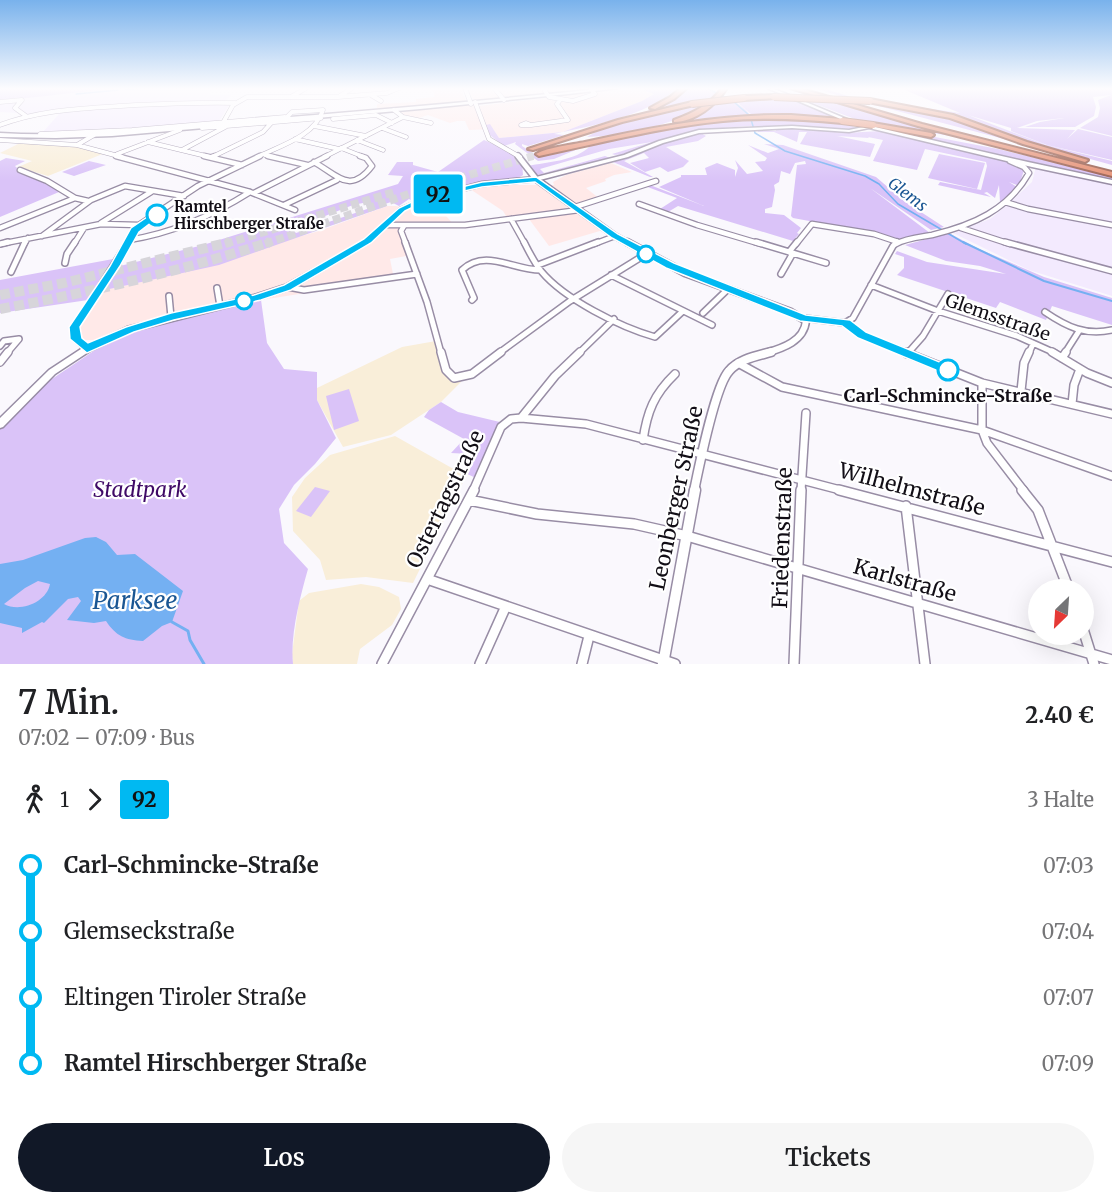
<!DOCTYPE html>
<html lang="de">
<meta charset="utf-8">
<style>
body{margin:0;font-family:Merriweather,serif;background:#f6f6f6;color:#202124;height:100vh;display:flex;flex-direction:column;font-size:22px;white-space:nowrap}
*{box-sizing:border-box;margin:0}
p{font-size:20px;color:#757577}
.icon{flex:none;width:33px;height:33px;fill:none;stroke:currentColor;stroke-width:2;stroke-linecap:round;stroke-linejoin:round}
.map{position:relative;height:664px;overflow:hidden}
.sheet{display:flex;flex-direction:column;background:#fff;flex:1}
.sheet>*{flex:none}
.badge{padding:0 12px;border-radius:4px;font-size:21px;line-height:39px}
.needle{width:39px;rotate:205deg}
.controls{position:absolute;left:1028px;top:579px;display:grid;gap:12px}
.controls a{display:grid;place-items:center;width:66px;height:66px;border-radius:50%;background:#fff;box-shadow:0 6px 24px #0002;font-size:30px}
.map>.badge{position:absolute;translate:-50% -50%;box-shadow:0 0 0 3px #fff}
.legs{display:flex;align-items:center;gap:9px;height:66px;padding:0 18px;font-size:20px}
.legs p{margin-inline-start:auto}
.headline{display:flex;align-items:center;justify-content:space-between;height:102px;padding:0 18px}
h1{font-size:33px;font-weight:600;line-height:45px}
.primary-button{display:flex;gap:12px;margin-top:auto;padding:12px 18px}
.primary-button a{flex:1;height:69px;border-radius:36px;background:#111827;color:#fff;font-size:24px;font-weight:600;line-height:69px;text-align:center}
.primary-button a+a{background:#f6f6f6;color:#202124}
ul{padding:0 18px;list-style:none}
li{display:flex;align-items:center;gap:21px;height:66px;font-size:22px}
li i{display:grid;place-items:center;width:9px;height:100%;margin:0 8px;background:currentColor}
li i::after{content:'';width:15px;height:15px;margin:-8px;border:4px solid;border-radius:50%;background:#fff}
li p{margin-inline-start:auto}
li:first-child i{background:linear-gradient(#0000 50%,currentColor 0)}
li:last-child i{background:linear-gradient(currentColor 50%,#0000 0)}
.map>svg:first-child{display:block}
</style>
<div class="map">
<svg width="1112" height="664" viewBox="0 0 1112 664">
<rect width="100%" height="100%" fill="#faf8fd"/>
<!-- commercial -->
<path fill="#ffe9e8" d="M432,88H464L462,91L466,101L479,106L628,88H638L654,94L642,101L563,132L499,138L493,129L469,130L465,121H457L450,123L428,115L416,119L404,117L398,111H377V104L416,102V99L435,97Z
M467,88H608L474,101Z
M611,163L632,172L614,175L605,179L606,181L586,188L600,199L578,207L610,228L549,246L529,219L509,221L503,211L470,189L487,185H554L553,182L566,175Z
M431,199L455,226L406,228L403,231L412,255L390,259L394,279L261,300L154,326L110,340H82L77,331L105,290L146,281L319,231L387,206H396L407,209Z"/>
<!-- built -->
<path fill="#f3eafe" d="M214,88L209,93L211,95H231L225,101L231,102L218,123L41,134L61,112L23,118L18,113L0,112V102L52,95L122,89Z
M1036,167L1112,183V296L1029,270L953,233L990,219L1005,207L1032,182Z"/>
<!-- education -->
<path fill="#f9eed9" d="M24,141L75,146L105,153L48,176L18,167L32,161L0,153Z
M436,341L443,369L462,379L461,382L441,402L391,435L343,447L317,400V388L402,347Z
M395,436L466,476L413,583L366,577L326,580L320,560L293,531L292,497L305,478L330,455Z
M361,584L379,587L399,597L401,609L392,625L360,649L357,664H293L292,654L299,601L309,593Z"/>
<!-- green -->
<path fill="#dac3f8" fill-rule="evenodd" d="M0,88H119L0,101Z
M639,88H678C646,116 595,125 554,134L564,135L528,146L522,144V146L539,157L578,149L554,159L538,161L515,144L516,142L504,146L487,133L486,125L490,124L499,138L563,132L642,101L654,94Z
M687,88H707L717,94L711,100L638,115L667,103Z
M814,88H823L851,97L960,113L900,88H1112V136L1080,128L1098,117L1100,108L1098,100L1111,95L1093,97L1096,107L1094,116L1075,127H1025L1040,122L1064,118L1037,121L1017,128L1075,130L1067,139L1078,129L1112,137V160L1047,145L1011,131V128L968,115L1046,145L1112,161V165L1017,139L950,114L902,105L849,99Z
M791,98L841,119L753,116L735,100Z
M800,98L824,99L963,138L860,121Z
M733,100L745,109L751,116L672,126L706,111L717,102Z
M859,101L948,116L1027,145Z
M707,103C673,126 628,135 587,137C621,116 669,109 707,103Z
M763,118L830,120L856,127C841,134 806,127 788,126C751,126 713,126 677,136C661,140 625,159 612,154L652,142L609,149L540,169L544,173L605,156L610,158L537,175L528,166C547,162 576,161 590,146C647,133 704,121 763,118Z
M872,125L998,149L1112,176V180L967,150Z
M775,128L807,129L845,133L880,131L1001,159L1024,170L1019,186L1009,182L1017,187L1011,195L1000,202L999,185L995,198L987,192L984,193L991,197L938,185L940,182L981,190L987,166L986,162L925,149L917,170L873,161L883,140L868,137L869,138L837,136L875,144L870,157L800,144L807,132H799L797,142L774,132H758L757,129L776,131Z
M701,133L706,136L698,141L666,147L689,161L683,167L668,172L660,167L645,172L630,163L649,158L644,153L624,161L653,177H650L613,162L662,142Z
M484,140L509,151L522,162L523,175L518,178L459,187L414,202L409,199L399,206L391,202L385,204L387,206L219,265L105,290L120,266L203,245L398,184L403,176L388,175L397,162H413V165L438,172ZM368,202L373,207L296,233L292,229L353,205Z
M764,144L783,145L876,177L904,201L944,227L931,230L870,188L930,233L899,241L885,235L793,218L791,216L797,165L806,164L805,161L795,163L790,174L781,171L779,182L774,185L775,190L772,207L765,209V213L784,215L801,228L797,233L799,234L793,241L678,206L668,212L660,209L677,198L645,186L650,185L704,206L659,187L681,177V175H707L705,168L717,163L735,170V177L738,168L735,160L747,174L763,171L755,162L765,161L767,158L748,145L768,153L779,149Z
M939,154L985,163L977,189L928,178Z
M6,158L25,161L15,166C24,176 46,182 59,192L0,217V161Z
M89,161L106,165L74,176L62,172Z
M949,233L977,248L1044,277L1112,298V325L1052,306L1046,320L1000,302L996,308L897,275L904,268V257L895,254L897,251L927,262L1006,274L980,266L946,261L905,245Z
M113,259L88,300L0,313V280Z
M261,300L267,343L284,369L317,372V400L336,438L315,464L294,485L279,509L284,543L308,569C300,597 290,635 293,664H0V429L46,383L110,340L154,326Z
M349,389L359,421L334,430L326,396Z
M441,402L458,412L504,423L478,479L463,472L470,469L473,463L470,454L451,453L464,439L424,417L429,410Z
M315,487L330,491L311,517L296,511Z"/>
<!-- water -->
<path fill="#74b0f2" fill-rule="evenodd" d="M96,537L106,542L117,555L135,554L183,591L172,622L162,626L143,641C125,640 116,636 106,621L94,623L67,620L81,601L78,597L68,599L44,623L42,622L22,633V628L0,623V564L23,560L85,538ZM38,581L50,584C47,602 20,613 4,604L25,588Z"/>
<g fill="none" stroke-linecap="round" stroke-linejoin="round">
<!-- stream-far2 -->
<path stroke="#74b0f2" stroke-width="1.5" d="M707,88L726,98
M125,89L153,88
M76,94L118,90
M734,102L750,116L755,133L785,151L865,176L879,184L898,204L966,244"/>
<!-- stream-far1 -->
<path stroke="#74b0f2" stroke-width="2" d="M963,242L1044,281L1112,301"/>
<!-- stream -->
<path stroke="#74b0f2" stroke-width="3" d="M172,622L188,631L190,640L204,664"/>
<!-- motorway-tunnel-far2 -->
<path stroke="#d7d5da" stroke-width="6" stroke-dasharray="6 3" stroke-linecap="butt" d="M528,157L539,154"/>
<!-- motorway-tunnel-far1 -->
<path stroke="#d7d5da" stroke-width="8" stroke-dasharray="8 4" stroke-linecap="butt" d="M225,244L394,192
M265,244L429,187L533,156"/>
<!-- motorway-tunnel -->
<path stroke="#d7d5da" stroke-width="10" stroke-dasharray="10 4.5" stroke-linecap="butt" d="M0,295L64,283L230,242
M0,309C91,292 181,271 270,242"/>
<!-- minor-far4 casing -->
<g stroke="#988da5" stroke-width="5">
<path id="minor-far4" d="M465,88L471,104
M494,88L504,100
M546,88L545,91L549,97L573,101L595,94L590,88
M371,95L381,101
M340,96L352,88
M291,97L306,88
M0,102L22,100L15,108L26,116
M394,110L403,117L431,123
M333,119L376,115L392,123
M224,121L233,105L247,97H338L387,93L399,88
M526,123L531,125H521Z
M0,125C39,110 78,109 119,106C158,104 196,102 235,103
M531,125L568,120L557,104L560,100
M314,126L366,136
M202,128L321,118
M382,128L406,137
M40,134L132,130L285,117L289,119
M295,139L339,149
M0,140L77,145L122,157
M357,140L383,150
M148,142L210,157
M77,145L94,135
M341,148L364,157
M182,150L227,126
M117,154L180,130
M265,155L274,157
M212,157L263,132L272,122
M257,157C280,146 315,136 323,110L292,112L287,117
M324,157L403,117"/>
</g>
<!-- minor-far3 casing -->
<g stroke="#988da5" stroke-width="7">
<path id="minor-far3" d="M116,156L250,192L295,210
M204,156L242,165
M268,156L307,165
M212,157L215,156
M314,162C337,175 350,195 372,166L366,158L360,156
M20,170L47,181L75,198L88,201
M254,193L327,156
M1005,202L1028,209L1112,225
M639,204L697,225L761,244
M284,205L337,180
M575,207L656,181
M511,219L525,244
M101,223L151,192
M386,225H465L579,210
M404,226L401,231L406,244
M0,228L75,198
M961,228L1010,244
M42,236L91,200L125,186L184,196
M129,240C173,233 212,216 250,192
M0,244L101,224L139,225
M24,244L28,238
M74,244L84,228
M127,244L139,225L198,186L260,156
M594,244L615,236
M796,244L812,224L874,234L898,242
M896,244C906,238 921,237 932,235C973,225 1008,210 1029,173L1024,167L1010,161"/>
</g>
<!-- minor-far2 casing -->
<g stroke="#988da5" stroke-width="8">
<path id="minor-far2" d="M405,242L427,302L441,353
M524,242C529,252 534,262 541,271C564,299 620,327 655,337L683,311
M756,242L826,263
M1005,242L1112,271
M0,244L8,242
M789,252L797,242
M65,263L67,254L75,242
M538,265L598,242
M11,272L25,242
M781,274L793,253
M611,275L712,325
M871,285L938,311L1017,336L1055,353
M288,287L304,290L417,274
M217,288L220,306
M169,296L171,317
M472,300L474,298L462,270C485,248 513,270 540,270
M1045,312C1067,327 1086,336 1112,330
M703,313L728,289
M804,318L845,323L853,318L893,246L897,242
M845,323L862,335L908,353
M0,346L4,341L19,339L7,353
M87,349L76,339L75,327L128,242
M499,353L570,301L646,254
M579,353L614,319
M908,353L923,336L948,294
M1029,353L1033,344
M1065,353L1079,331"/>
</g>
<!-- minor-far1 casing -->
<g stroke="#988da5" stroke-width="10">
<path id="minor-far1" d="M441,352L446,370L454,378L472,374L501,352
M904,352L982,383L1112,414
M1052,352L1087,373L1112,383
M907,354L909,352
M1062,358L1066,352
M0,362L8,352
M738,363L782,387L982,430L1112,476
M982,383V430L987,443L1024,491
M1021,391L1024,363L1029,352
M1072,404L1074,385L1080,369
M521,418L586,424L844,491
M643,440C647,412 654,394 675,374
M473,491L501,427L511,419L521,418L555,376L580,352
M801,491L806,413"/>
</g>
<!-- minor casing -->
<g stroke="#988da5" stroke-width="12">
<path id="minor" d="M839,490L1112,562
M1022,490L1038,510L1069,590
M469,500L537,514L634,524L687,536L1112,660
M906,506L925,664
M427,579L675,664
M1083,629L1094,664
M382,664L474,490
M480,664L506,606
M582,664L589,636
M794,664L801,490"/>
</g>
<!-- tertiary-far4 casing -->
<g stroke="#988da5" stroke-width="5">
<path id="tertiary-far4" d="M475,102L489,139L520,157"/>
</g>
<!-- tertiary-far3 casing -->
<g stroke="#988da5" stroke-width="8">
<path id="tertiary-far3" d="M518,156L536,179L615,236L630,244"/>
</g>
<!-- tertiary-far2 casing -->
<g stroke="#988da5" stroke-width="9">
<path id="tertiary-far2" d="M627,242L685,273L791,312L806,321C804,341 783,348 766,353"/>
</g>
<!-- tertiary-far1 casing -->
<g stroke="#988da5" stroke-width="11">
<path id="tertiary-far1" d="M694,491C699,467 715,386 729,371C739,359 757,356 771,352"/>
</g>
<!-- tertiary casing -->
<g stroke="#988da5" stroke-width="13">
<path id="tertiary" d="M663,664L695,490"/>
</g>
<!-- secondary casing -->
<g stroke="#988da5" stroke-width="3">
<path id="secondary" d="M608,88H619L568,94L420,109L112,136L56,138L0,137V133C76,138 151,128 227,122C354,112 481,101 608,88Z
M767,88H772L854,122L850,123Z
M873,125L875,127L1028,162L1112,180V184L1032,167L869,128L849,132L792,128L699,133L663,143L628,157L536,181L482,186L429,199L404,210L370,242L291,289L260,299L133,331L90,351L55,374L3,427L0,428V418L49,370L84,347L127,327L254,295L285,285L366,240L400,208L425,197L482,182L536,177L624,155L659,141L699,130L792,126L849,130Z"/>
</g>
<!-- motorway casing -->
<g stroke="#9c6354" stroke-width="4">
<path id="motorway" d="M681,88H687L674,99L655,109L650,108L670,97Z
M722,88H727C716,105 695,122 674,122V120C693,113 710,105 722,88Z
M790,88H798L922,124L1112,172V176L918,126Z
M774,95L777,97L776,98L744,100L741,98L744,96Z
M870,99L953,115L1027,142L1088,160L1085,162L1023,144L950,118L868,102L867,101Z
M692,102L694,103V105L622,122L533,150L528,149L618,120Z
M791,115L842,119L845,121L842,123C802,119 763,117 723,121C661,127 600,143 539,156L536,154C549,147 570,145 585,142C653,127 721,114 791,115Z
M873,123L931,133L934,135L931,137L871,126V124Z"/>
</g>
<!-- minor-far4 -->
<use href="#minor-far4" stroke="#fff" stroke-width="4"/>
<!-- minor-far3 -->
<use href="#minor-far3" stroke="#fff" stroke-width="4.5"/>
<!-- minor-far2 -->
<use href="#minor-far2" stroke="#fff" stroke-width="5"/>
<!-- minor-far1 -->
<use href="#minor-far1" stroke="#fff" stroke-width="7"/>
<!-- minor -->
<use href="#minor" stroke="#fff" stroke-width="9"/>
<!-- tertiary-far4 -->
<use href="#tertiary-far4" stroke="#fff" stroke-width="4"/>
<!-- tertiary-far3 -->
<use href="#tertiary-far3" stroke="#fff" stroke-width="5"/>
<!-- tertiary-far2 -->
<use href="#tertiary-far2" stroke="#fff" stroke-width="6"/>
<!-- tertiary-far1 -->
<use href="#tertiary-far1" stroke="#fff" stroke-width="8"/>
<!-- tertiary -->
<use href="#tertiary" stroke="#fff" stroke-width="10"/>
<!-- secondary -->
<use href="#secondary" fill="#fff" fill-rule="evenodd"/>
<!-- motorway -->
<use href="#motorway" fill="#e69175" fill-rule="evenodd"/>
<!-- motorway-bridge casing -->
<g stroke="#9c6354" stroke-width="8" stroke-linecap="butt">
<path id="motorway-bridge" d="M774,97L870,101
M692,104L744,98
M842,121L873,125"/>
</g>
<!-- motorway-bridge -->
<use href="#motorway-bridge" stroke="#e69175" stroke-width="6"/>
</g>
<!-- sky -->
<linearGradient id="sky" x2="0" y2="1"><stop stop-color="#79b2ec"/><stop offset="0.49" stop-color="#fdfcfe"/><stop offset="1" stop-color="#fdfcfe" stop-opacity="0"/></linearGradient>
<rect width="1112" height="181" fill="url(#sky)"/>
<!-- line-1 -->
<path fill="#00b9f2" stroke="#fff" stroke-width="1.5" d="M536,177L618,234L674,263L806,315L850,320L866,332L952,367L954,370L952,373H943L858,338L842,326L800,321L666,268L612,238L535,182L482,187L430,199L405,211L371,243L291,290L261,300L174,320L134,332L87,353L70,339L69,327L110,266L131,228L153,213L161,215L139,232L120,266L80,327L82,338L88,343L126,327L171,313L254,295L284,285L364,239L399,208L424,196L482,182Z"/>
<!-- markers -->
<g fill="#fff" stroke="#00b9f2" stroke-width="3">
<circle cx="157" cy="215" r="10"/>
<circle cx="646" cy="254" r="8"/>
<circle cx="244" cy="301" r="8"/>
<circle cx="948" cy="370" r="10"/>
</g>
<g text-anchor="middle" dominant-baseline="central" stroke-width="4.5" stroke-linejoin="round" paint-order="stroke">
<!-- far-stop labels -->
<g font-size="15" font-weight="bold" fill="#120e16" stroke="#fff" text-anchor="start">
<text x="174" y="206">Ramtel<tspan x="174" dy="17">Hirschberger Straße</tspan></text>
</g>
<!-- far-water labels -->
<g font-size="16" font-style="italic" fill="#1a5693" stroke="#fff">
<text transform="translate(908 194) rotate(37)">Glems</text>
</g>
<!-- street labels -->
<g font-size="18" fill="#120e16" stroke="#fff">
<text transform="translate(998 317) rotate(19)">Glemsstraße</text>
</g>
<!-- stop labels -->
<g font-size="18" font-weight="bold" fill="#120e16" stroke="#fff">
<text x="948" y="395">Carl-Schmincke-Straße</text>
</g>
<!-- near-park labels -->
<g font-size="21" font-style="italic" fill="#3f0966" stroke="#fff">
<text x="140" y="489">Stadtpark</text>
</g>
<!-- near-street labels -->
<g font-size="21" fill="#120e16" stroke="#fff">
<text transform="translate(912 489) rotate(15)">Wilhelmstraße</text>
<text transform="translate(676 498) rotate(-78)">Leonberger Straße</text>
<text transform="translate(445 499) rotate(-64)">Ostertagstraße</text>
<text transform="translate(782 538) rotate(-88)">Friedenstraße</text>
<text transform="translate(905 580) rotate(16)">Karlstraße</text>
</g>
<!-- near-water labels -->
<g font-size="24" font-style="italic" fill="#1a5693" stroke="#fff">
<text x="135" y="600">Parksee</text>
</g>
</g>
</svg>
<div class="controls">
<a><svg class="needle" viewBox="-14 -14 28 28"><path d="M0-13l5 13h-10z" fill="#e53935"/><path d="M0 13l5-13h-10z" fill="#757577"/></svg></a>
</div>
<b class="badge" style="left:438px;top:194px;background:#00b9f2;color:#111">92</b>
</div>
<section class="sheet">
<div class="headline"><div><h1>7 Min.</h1><p>07:02 – 07:09 · Bus</p></div><b>2.40 €</b></div>
<div class="legs"><svg class="icon" aria-label="walk" viewBox="0 0 24 24"><circle cx="13" cy="4" r="2"/><path d="M13 8l-2 6 4 7M11 14l-3 7M7 12l3-4h3l4 4"/></svg>1<svg class="icon" aria-label="forward" viewBox="0 0 24 24"><path d="M9 5l7 7-7 7"/></svg><b class="badge" style="background:#00b9f2;color:#111">92</b><p>3 Halte</p></div>
<ul>
<li><i style="color:#00b9f2"></i><b>Carl-Schmincke-Straße</b><p>07:03</p></li>
<li><i style="color:#00b9f2"></i><span>Glemseckstraße</span><p>07:04</p></li>
<li><i style="color:#00b9f2"></i><span>Eltingen Tiroler Straße</span><p>07:07</p></li>
<li><i style="color:#00b9f2"></i><b>Ramtel Hirschberger Straße</b><p>07:09</p></li>
</ul>
<div class="primary-button"><a>Los</a><a>Tickets</a></div>
</section>
